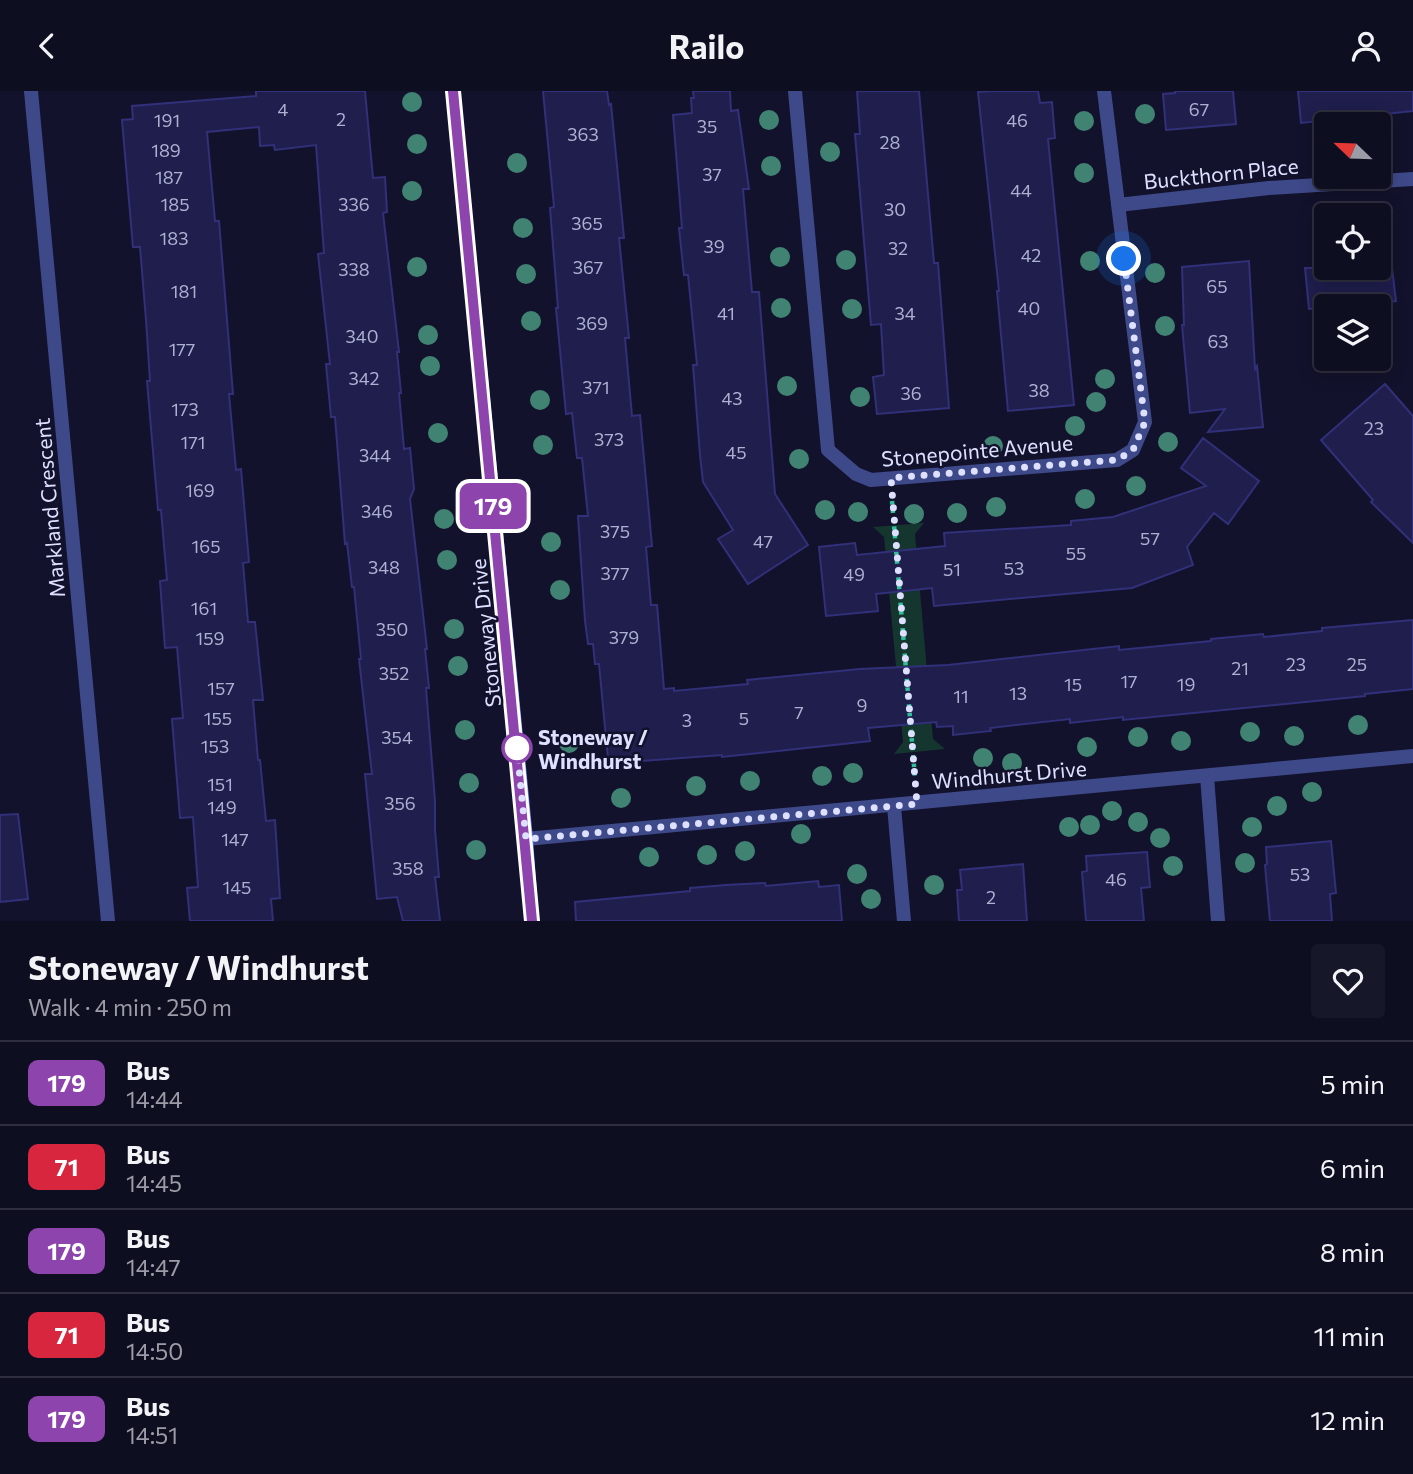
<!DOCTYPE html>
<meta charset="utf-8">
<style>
body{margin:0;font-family:Commissioner,sans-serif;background:#17172a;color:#f1f3f6;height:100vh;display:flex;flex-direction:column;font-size:26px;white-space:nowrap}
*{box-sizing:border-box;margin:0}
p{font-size:23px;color:#9b9ca5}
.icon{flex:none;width:38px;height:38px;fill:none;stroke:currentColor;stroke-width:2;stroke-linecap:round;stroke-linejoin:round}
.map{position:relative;height:830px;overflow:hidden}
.drawer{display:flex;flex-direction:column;background:#0e0e21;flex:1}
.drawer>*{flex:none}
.badge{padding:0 14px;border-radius:10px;font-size:24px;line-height:46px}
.needle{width:46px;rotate:293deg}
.buttons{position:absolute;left:1314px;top:21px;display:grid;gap:14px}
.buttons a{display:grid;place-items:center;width:77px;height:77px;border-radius:7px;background:#0e0e21;box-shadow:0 4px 18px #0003,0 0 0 2px #2e2e3f;font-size:35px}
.you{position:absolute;width:35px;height:35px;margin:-18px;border:5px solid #fff;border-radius:50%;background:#1a73e8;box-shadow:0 0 0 10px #1a73e833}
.map>.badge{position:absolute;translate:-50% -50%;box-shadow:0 0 0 4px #fff}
.round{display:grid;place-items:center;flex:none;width:74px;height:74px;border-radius:7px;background:#17172a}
.summary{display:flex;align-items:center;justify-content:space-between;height:119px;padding:0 28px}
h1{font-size:33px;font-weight:700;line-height:52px}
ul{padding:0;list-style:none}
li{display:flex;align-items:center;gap:21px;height:84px;padding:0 28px;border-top:2px solid #2e2e3f}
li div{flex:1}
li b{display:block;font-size:26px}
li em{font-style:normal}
li .badge{min-width:77px;font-weight:700;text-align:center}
header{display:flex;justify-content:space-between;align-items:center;height:91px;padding:0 28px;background:#0e0e21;font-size:32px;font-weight:700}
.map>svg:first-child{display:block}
</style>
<header><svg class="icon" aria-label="back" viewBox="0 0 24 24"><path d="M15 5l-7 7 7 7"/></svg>Railo<svg class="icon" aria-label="person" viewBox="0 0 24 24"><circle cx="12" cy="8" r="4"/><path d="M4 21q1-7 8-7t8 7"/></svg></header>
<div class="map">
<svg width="1413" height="830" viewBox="0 0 1413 830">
<rect width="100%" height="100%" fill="#12122c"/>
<!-- green -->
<path fill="#15362f" d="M924,432L915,443L933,648L945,658L894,663L903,651L884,446L873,436Z"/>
<!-- building -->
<path fill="#1f1e4d" stroke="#313079" stroke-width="2" d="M256,0H365L373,87L385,86L387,121L383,122L399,261H397L401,302H399L404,358L410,357L414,398L410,408L427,558H425L429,597H426L435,710V739L439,786H435L440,830H403L397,806L377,808L365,683H372L359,568H361L354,496H352L347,452L345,453L335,326H331L326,273H330L318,163L324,162L316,54L275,59L274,54L260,55L259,36L207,41L215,130H219L233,303H229L236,379L241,378L249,471L243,472L248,531H255L263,609H253L258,669H260L266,730L275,729L280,807L271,808L273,830H190L187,797L198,796L193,726L180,727L172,628L183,627L177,556L165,557L160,490L167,489L161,419H158L147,290H150L146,229L140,156H133L122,29L133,28L132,15L256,5Z
M543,0H607L609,14L611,13L624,147H619L629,247H625L632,325L640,324L652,455L646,456L651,514H657L664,598L674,597V600L748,593L747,589L860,578L948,574L1119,555V559L1211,550V548L1263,543L1264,546L1322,540V537L1413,529V598L1365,603V605L1123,629V626L1070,632V628L990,637L991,640L953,644V635L937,636L936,631L868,637L870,650L722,666V664L628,671L627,667L608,668L599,573H595L593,553H588L585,530L578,425H588L582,367H577L572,322L566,323L556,217H558L550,117L554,116Z
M693,0H730L731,20L738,19L749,98H743L752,201H759L775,403L808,454L748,493L718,448L733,439L703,391L700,364L693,274H697L688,184H684L679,137H682L673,24L692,22L691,7H694Z
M857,0H919L934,172H938L949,317L877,323L873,286L884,284L881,233L871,234L855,43H860Z
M992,0H1038L1040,12L1052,11L1055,47L1048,48L1074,314L1008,320L997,200H999L978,1Z
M1175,0H1233L1236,33L1166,39L1163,3L1175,2Z
M1298,0H1413V20L1301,32Z
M1249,170L1255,278L1257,275L1263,336L1208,341L1225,318L1190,322L1182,234H1184L1182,176Z
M1305,177H1392L1396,210L1309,218Z
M1385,293L1413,325V452L1371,411L1373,409L1321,349Z
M1203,347L1259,390L1228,433L1214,422L1187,456L1193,474L1132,497L934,515L932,497L876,503L878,520L826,525L819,456L855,452L857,464L945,455L944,442L1071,434V430L1113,426L1206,395L1181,377Z
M18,723L28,808L0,811V724Z
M1331,750L1336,802L1330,803L1332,830H1270L1265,774L1267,773L1266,756Z
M1147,761L1150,796L1141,797L1144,830H1086L1082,781L1087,780L1086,765Z
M1023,773L1027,830H959L957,799H962L960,779Z
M818,790L819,796L839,794L842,830H576L575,811L690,800V797L726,794L765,792L766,795Z"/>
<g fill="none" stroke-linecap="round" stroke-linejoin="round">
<!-- path -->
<path stroke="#32be9b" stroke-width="4.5" stroke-dasharray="3.5 5" stroke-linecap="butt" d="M892,410L915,687"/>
<!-- street -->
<path stroke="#3e498a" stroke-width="14" d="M31,0L108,830
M795,0L828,359L856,383L871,389L1117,369L1133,359L1145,331L1104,0
M1118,114L1269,97L1413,88
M1207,685L1218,830
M894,715L904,830
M526,748L1413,665"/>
<!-- secondary -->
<path stroke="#768cfd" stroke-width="14" d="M453,0L526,748L532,830"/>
</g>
<!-- trees -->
<g fill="#418372">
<circle cx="412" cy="11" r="10"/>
<circle cx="1145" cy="23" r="10"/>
<circle cx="769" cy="29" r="10"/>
<circle cx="1084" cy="30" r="10"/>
<circle cx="417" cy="53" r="10"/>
<circle cx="830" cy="61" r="10"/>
<circle cx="517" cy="72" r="10"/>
<circle cx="771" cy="75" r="10"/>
<circle cx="1084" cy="82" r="10"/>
<circle cx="412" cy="100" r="10"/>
<circle cx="523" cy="137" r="10"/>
<circle cx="780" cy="166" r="10"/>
<circle cx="846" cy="169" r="10"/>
<circle cx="1090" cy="170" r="10"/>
<circle cx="417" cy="176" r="10"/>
<circle cx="1155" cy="182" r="10"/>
<circle cx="526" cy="183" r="10"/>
<circle cx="781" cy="217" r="10"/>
<circle cx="852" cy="218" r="10"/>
<circle cx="531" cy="230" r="10"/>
<circle cx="1165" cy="235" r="10"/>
<circle cx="428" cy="244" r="10"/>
<circle cx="430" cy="275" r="10"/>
<circle cx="1105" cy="288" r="10"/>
<circle cx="787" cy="295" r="10"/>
<circle cx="860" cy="306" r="10"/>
<circle cx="540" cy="309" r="10"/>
<circle cx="1096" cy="311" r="10"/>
<circle cx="1075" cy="335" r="10"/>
<circle cx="438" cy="342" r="10"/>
<circle cx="1168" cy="351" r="10"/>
<circle cx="543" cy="354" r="10"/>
<circle cx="993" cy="355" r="10"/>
<circle cx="799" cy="368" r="10"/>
<circle cx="1136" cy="395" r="10"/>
<circle cx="1085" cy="408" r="10"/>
<circle cx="996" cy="416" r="10"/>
<circle cx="825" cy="419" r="10"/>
<circle cx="858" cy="421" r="10"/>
<circle cx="957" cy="422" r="10"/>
<circle cx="914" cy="423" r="10"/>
<circle cx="444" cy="428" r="10"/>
<circle cx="551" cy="451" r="10"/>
<circle cx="447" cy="469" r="10"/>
<circle cx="560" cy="499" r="10"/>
<circle cx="454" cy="538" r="10"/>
<circle cx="458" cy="575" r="10"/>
<circle cx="1358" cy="634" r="10"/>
<circle cx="465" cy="639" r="10"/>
<circle cx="1250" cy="641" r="10"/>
<circle cx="1294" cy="645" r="10"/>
<circle cx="1138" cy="646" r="10"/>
<circle cx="1181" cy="650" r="10"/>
<circle cx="569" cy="652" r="10"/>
<circle cx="1087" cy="656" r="10"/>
<circle cx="983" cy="667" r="10"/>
<circle cx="1012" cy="672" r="10"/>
<circle cx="853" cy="682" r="10"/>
<circle cx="822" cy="685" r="10"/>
<circle cx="750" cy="690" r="10"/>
<circle cx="469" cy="692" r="10"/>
<circle cx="696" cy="695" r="10"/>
<circle cx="1312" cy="701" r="10"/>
<circle cx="621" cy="707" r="10"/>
<circle cx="1277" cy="715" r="10"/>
<circle cx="1112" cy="720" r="10"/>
<circle cx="1138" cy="731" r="10"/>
<circle cx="1090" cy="734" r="10"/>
<circle cx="1069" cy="736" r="10"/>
<circle cx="1252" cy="736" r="10"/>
<circle cx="801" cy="743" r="10"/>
<circle cx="1160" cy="747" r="10"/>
<circle cx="476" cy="759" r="10"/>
<circle cx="745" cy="760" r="10"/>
<circle cx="707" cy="764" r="10"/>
<circle cx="649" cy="766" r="10"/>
<circle cx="1245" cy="772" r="10"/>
<circle cx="1173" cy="775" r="10"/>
<circle cx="857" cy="783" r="10"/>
<circle cx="934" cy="794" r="10"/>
<circle cx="871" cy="808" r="10"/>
</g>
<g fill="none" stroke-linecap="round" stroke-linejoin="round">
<!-- line casing -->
<g stroke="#fff" stroke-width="16">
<path id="line" d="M453,0L532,830"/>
</g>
<!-- line -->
<use href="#line" stroke="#8e44ad" stroke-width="10"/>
<!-- walk -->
<path stroke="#dde0ff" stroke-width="7" stroke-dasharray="0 12.6" d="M517,657L526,748L917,713L891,387L1117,369L1133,359L1145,331L1124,168"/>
</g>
<!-- markers -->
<circle fill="#fff" stroke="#8e44ad" stroke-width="3.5" cx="517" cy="657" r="14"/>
<g text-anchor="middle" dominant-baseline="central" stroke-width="5" stroke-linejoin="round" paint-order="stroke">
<!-- number labels -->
<g font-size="18" fill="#aeb0d2">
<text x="283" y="18">4</text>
<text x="1199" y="18">67</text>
<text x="341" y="28">2</text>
<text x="167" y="29">191</text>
<text x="1017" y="29">46</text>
<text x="707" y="35">35</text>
<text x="583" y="43">363</text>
<text x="890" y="51">28</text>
<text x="166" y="59">189</text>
<text x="712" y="83">37</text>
<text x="169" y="86">187</text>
<text x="1021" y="99">44</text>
<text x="175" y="113">185</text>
<text x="354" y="113">336</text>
<text x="895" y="118">30</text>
<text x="587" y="132">365</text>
<text x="174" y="147">183</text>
<text x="714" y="155">39</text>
<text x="898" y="157">32</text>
<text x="1031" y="164">42</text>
<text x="588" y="176">367</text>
<text x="354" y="178">338</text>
<text x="1217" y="195">65</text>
<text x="184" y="200">181</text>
<text x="1029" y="217">40</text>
<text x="726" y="222">41</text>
<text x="905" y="222">34</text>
<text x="592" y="232">369</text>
<text x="362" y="245">340</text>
<text x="1218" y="250">63</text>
<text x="182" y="258">177</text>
<text x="364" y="287">342</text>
<text x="596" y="296">371</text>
<text x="1039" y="299">38</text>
<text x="911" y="302">36</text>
<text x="732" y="307">43</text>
<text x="185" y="318">173</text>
<text x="1374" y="337">23</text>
<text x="609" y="348">373</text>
<text x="193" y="351">171</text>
<text x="736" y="361">45</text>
<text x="375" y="364">344</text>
<text x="200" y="399">169</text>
<text x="377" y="420">346</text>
<text x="615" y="440">375</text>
<text x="1150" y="447">57</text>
<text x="763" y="450">47</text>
<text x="206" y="455">165</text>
<text x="1076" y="462">55</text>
<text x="384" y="476">348</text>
<text x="1014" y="477">53</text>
<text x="952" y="478">51</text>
<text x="615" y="482">377</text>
<text x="854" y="483">49</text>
<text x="204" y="517">161</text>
<text x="392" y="538">350</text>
<text x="624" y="546">379</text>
<text x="210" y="547">159</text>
<text x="1296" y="573">23</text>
<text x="1357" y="573">25</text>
<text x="1240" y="577">21</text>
<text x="394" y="582">352</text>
<text x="1129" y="590">17</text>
<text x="1073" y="593">15</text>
<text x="1186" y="593">19</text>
<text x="221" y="597">157</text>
<text x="1018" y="602">13</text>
<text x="961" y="605">11</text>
<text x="862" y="614">9</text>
<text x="799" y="621">7</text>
<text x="218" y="627">155</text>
<text x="744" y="627">5</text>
<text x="687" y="629">3</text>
<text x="397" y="646">354</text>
<text x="215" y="655">153</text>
<text x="220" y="693">151</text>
<text x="400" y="712">356</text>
<text x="222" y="716">149</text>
<text x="235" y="748">147</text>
<text x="408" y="777">358</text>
<text x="1300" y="783">53</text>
<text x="1116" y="788">46</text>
<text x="237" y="796">145</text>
<text x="991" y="806">2</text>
</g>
<!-- street labels -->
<g font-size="21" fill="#dde0ff" stroke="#12122c">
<text transform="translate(1221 82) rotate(-6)">Buckthorn Place</text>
<text transform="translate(977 359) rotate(-5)">Stonepointe Avenue</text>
<text transform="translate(49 417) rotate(-95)">Markland Crescent</text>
<text transform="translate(485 542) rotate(-96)">Stoneway Drive</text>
<text transform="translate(1009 683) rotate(-5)">Windhurst Drive</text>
</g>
<!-- stop labels -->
<g font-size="21" font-weight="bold" fill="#dde0ff" stroke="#12122c" text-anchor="start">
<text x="538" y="645">Stoneway /<tspan x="538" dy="24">Windhurst</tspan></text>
</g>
</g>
</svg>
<div class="buttons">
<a><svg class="needle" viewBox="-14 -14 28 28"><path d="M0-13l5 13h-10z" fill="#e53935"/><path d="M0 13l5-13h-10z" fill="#9b9ca5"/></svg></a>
<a><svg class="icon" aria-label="locate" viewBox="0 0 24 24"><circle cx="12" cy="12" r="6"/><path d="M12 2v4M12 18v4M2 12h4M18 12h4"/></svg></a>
<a><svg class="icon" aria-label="layers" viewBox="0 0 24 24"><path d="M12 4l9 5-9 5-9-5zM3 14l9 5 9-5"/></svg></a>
</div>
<div class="you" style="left:1124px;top:168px"></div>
<b class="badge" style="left:493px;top:415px;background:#8e44ad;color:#fff">179</b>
</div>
<section class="drawer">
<div class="summary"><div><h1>Stoneway / Windhurst</h1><p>Walk · 4 min · 250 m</p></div><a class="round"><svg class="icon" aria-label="heart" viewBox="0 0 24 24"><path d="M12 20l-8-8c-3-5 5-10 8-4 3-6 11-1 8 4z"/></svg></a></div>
<ul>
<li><span class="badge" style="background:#8e44ad;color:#fff">179</span><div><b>Bus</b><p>14:44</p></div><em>5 min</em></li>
<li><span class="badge" style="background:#d7263d;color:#fff">71</span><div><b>Bus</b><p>14:45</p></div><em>6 min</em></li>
<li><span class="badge" style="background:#8e44ad;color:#fff">179</span><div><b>Bus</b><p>14:47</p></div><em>8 min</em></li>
<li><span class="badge" style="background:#d7263d;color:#fff">71</span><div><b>Bus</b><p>14:50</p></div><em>11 min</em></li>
<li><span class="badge" style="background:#8e44ad;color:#fff">179</span><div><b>Bus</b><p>14:51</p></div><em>12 min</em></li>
</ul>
</section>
